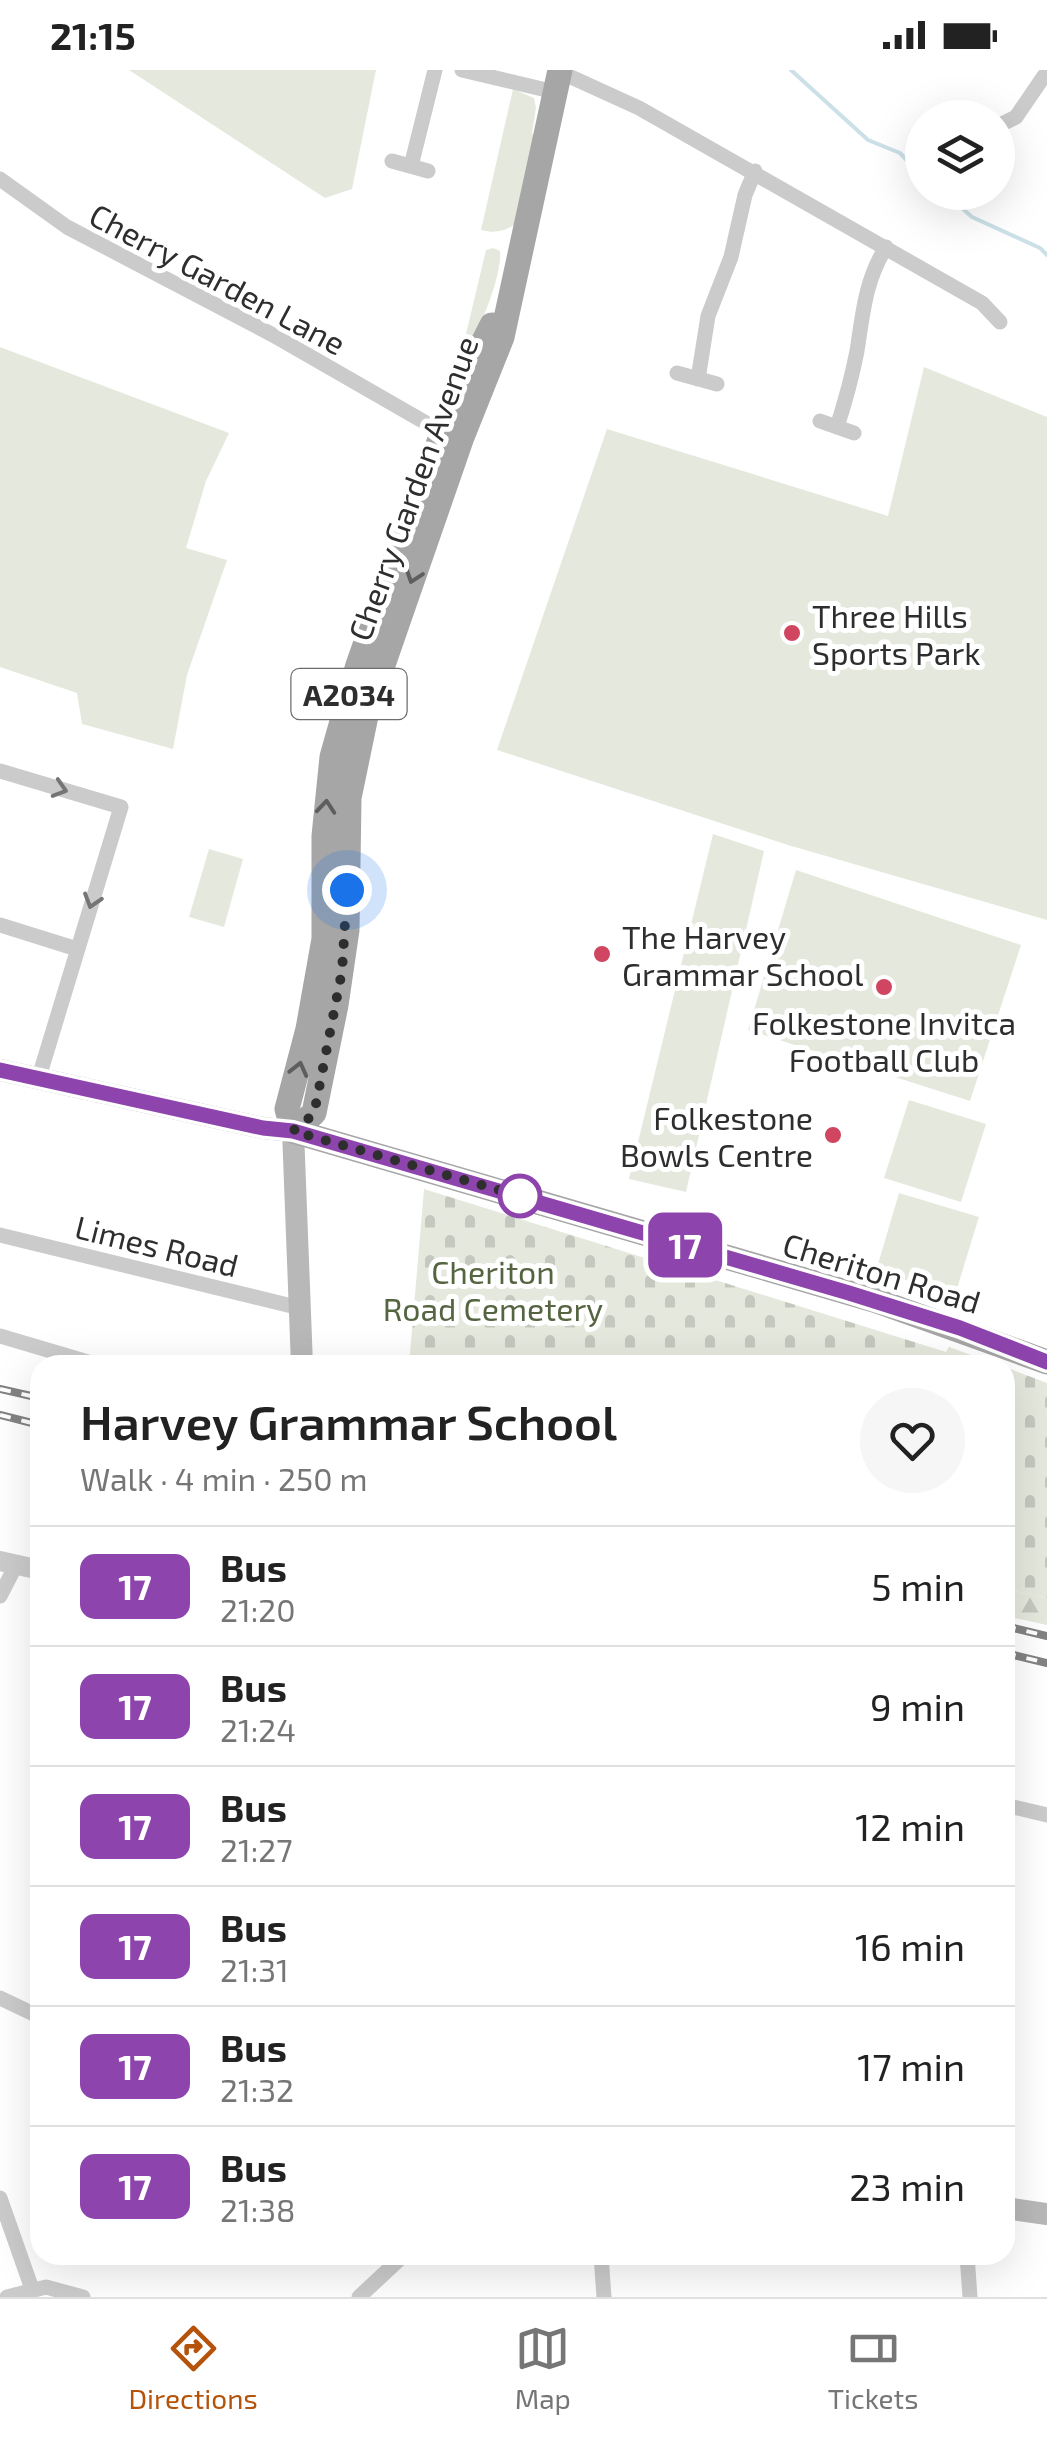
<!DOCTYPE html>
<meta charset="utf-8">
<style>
body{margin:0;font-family:"Exo 2",sans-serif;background:#f6f6f6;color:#222;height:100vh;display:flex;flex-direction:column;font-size:38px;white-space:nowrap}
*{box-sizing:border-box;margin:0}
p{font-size:32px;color:#767676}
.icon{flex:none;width:55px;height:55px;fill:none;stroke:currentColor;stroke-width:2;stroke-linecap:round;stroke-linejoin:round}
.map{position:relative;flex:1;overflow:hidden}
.panel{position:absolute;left:30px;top:1285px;width:985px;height:910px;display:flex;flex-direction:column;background:#fff;border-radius:30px;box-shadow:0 10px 40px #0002}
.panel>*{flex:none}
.badge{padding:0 20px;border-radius:15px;font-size:35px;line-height:65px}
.controls{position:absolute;left:905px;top:30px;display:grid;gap:20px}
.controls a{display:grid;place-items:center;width:110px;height:110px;border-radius:50%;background:#fff;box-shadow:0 10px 40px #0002;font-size:50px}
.you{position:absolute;width:50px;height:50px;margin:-25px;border:8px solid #fff;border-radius:50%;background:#1a73e8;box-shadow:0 0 0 15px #1a73e833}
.map>.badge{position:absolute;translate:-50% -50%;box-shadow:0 0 0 5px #fff}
.round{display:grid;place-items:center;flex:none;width:105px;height:105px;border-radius:52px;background:#f6f6f6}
.summary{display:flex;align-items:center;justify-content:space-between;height:170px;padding:0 50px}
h1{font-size:48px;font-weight:600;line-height:75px}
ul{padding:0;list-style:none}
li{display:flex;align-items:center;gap:30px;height:120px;padding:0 50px;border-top:2px solid #e0e0e0}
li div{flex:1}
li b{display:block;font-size:38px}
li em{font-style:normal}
li .badge{min-width:110px;font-weight:700;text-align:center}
.status{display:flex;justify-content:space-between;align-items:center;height:70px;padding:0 50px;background:#fff;direction:ltr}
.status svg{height:28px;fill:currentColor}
.tabs{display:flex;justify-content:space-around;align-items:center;height:140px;border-top:2px solid #e0e0e0;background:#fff;font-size:28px;color:#767676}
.tabs a{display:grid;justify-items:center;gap:5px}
.tabs .on{color:#b45309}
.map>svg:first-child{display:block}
</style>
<div class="status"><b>21:15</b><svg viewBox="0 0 49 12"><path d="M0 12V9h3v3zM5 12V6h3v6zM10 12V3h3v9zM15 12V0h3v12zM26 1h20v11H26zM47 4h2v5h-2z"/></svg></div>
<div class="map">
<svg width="1047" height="2227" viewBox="0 0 1047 2227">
<defs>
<pattern id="forest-firs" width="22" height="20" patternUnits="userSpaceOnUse" patternTransform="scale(2.5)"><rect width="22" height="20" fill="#e5e9dd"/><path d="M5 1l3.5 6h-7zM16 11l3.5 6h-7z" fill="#c5c8be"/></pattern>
<pattern id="cemetery-stones" width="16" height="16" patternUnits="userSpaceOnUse" patternTransform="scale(2.5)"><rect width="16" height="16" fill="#e5e9dd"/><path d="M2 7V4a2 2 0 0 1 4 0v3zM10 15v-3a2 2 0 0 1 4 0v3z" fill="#c5c8be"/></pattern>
</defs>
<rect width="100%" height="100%" fill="#fff"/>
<!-- green -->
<path fill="#e5e9dd" d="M129,0H376L352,119L325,128Z
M513,19L534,28L536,38L532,64L536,66L519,152C505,161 498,164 481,160Z
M493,178L500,181C503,212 467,284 454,314L486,180Z
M0,277L229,363L206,411L186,478L227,490L187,605L173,679L82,654L77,623L0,597Z
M924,297L1047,347V850L788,775L497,680L607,359L888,446Z
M713,764L764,781L686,1122L629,1109Z
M209,779L243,789L224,857L189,847Z
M796,800L1021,875L970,1031L748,960Z
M909,1030L986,1054L961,1132L884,1108Z
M899,1123L979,1147L955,1225L876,1201Z"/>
<!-- forest -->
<path fill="url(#forest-firs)" d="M1005,1519L1047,1528V1555L1005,1546Z"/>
<!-- cemetery -->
<path fill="url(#cemetery-stones)" d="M424,1119L946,1282L949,1277L999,1295H409Z
M1005,1297L1047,1313V1528L1005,1519Z"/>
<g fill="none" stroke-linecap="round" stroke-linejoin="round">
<!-- stream -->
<path stroke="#cbe0e7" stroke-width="4" d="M791,0L868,70L900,83L922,106
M944,122L972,147L1040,178L1047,185"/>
<!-- minor -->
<path stroke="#cbcbcb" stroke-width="15" d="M462,0L555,22
M560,2L639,38L982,233L1000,252
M1002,54L1016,47L1044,6
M392,91L428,101
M411,96L435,0
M0,109L67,157L273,265L447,365
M677,303L717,314
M698,309L708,246L731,187L745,125L755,101
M820,351L854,363
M837,357C845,332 852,307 857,281C863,243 865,211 886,177
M0,701L121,737L39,1007
M0,855L77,879
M0,1165L300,1238
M0,1266L98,1295
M0,1526L16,1495
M1005,1735L1047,1745
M0,1928L40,1947
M0,2128L32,2219
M601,2185L604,2227
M967,2185L970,2227
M7,2227L46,2217L83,2227
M359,2227L404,2185"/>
<!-- tertiary -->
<path stroke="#cbcbcb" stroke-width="20" d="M0,1491L40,1500"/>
<!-- secondary -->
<path stroke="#b8b8b8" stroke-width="22" d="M0,1000L263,1058L293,1061L302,1295
M1005,2138L1047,2144"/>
<!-- primary -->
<path stroke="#a6a6a6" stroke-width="25" d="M293,1061L314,1043L336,935L347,860L349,728L367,641L462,367L502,267L560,0
M293,1061L287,1039L308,959L324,869V766L332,687L358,595L394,492L457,324L492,255
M293,1061L877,1231L1047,1292"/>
<!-- rail casing -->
<g stroke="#838383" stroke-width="8">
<path id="rail" d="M0,1319L40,1328
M0,1345L40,1355
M1005,1556L1047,1566
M1005,1583L1047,1593"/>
</g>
<!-- rail -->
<use href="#rail" stroke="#fff" stroke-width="4" stroke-dasharray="11" stroke-linecap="butt"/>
</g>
<!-- one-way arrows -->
<defs><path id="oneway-chevron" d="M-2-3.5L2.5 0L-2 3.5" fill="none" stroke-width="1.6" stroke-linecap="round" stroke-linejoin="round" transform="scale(2.5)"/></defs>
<g stroke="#5e5e5e">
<use href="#oneway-chevron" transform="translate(413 506) rotate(109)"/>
<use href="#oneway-chevron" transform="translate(326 737) rotate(-85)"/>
<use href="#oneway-chevron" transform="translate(299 999) rotate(-76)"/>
</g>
<g stroke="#757575">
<use href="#oneway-chevron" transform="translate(60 719) rotate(17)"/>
<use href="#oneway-chevron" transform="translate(92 831) rotate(107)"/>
</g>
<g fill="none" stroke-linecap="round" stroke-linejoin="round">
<!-- line casing -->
<g stroke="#fff" stroke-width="22">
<path id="line" d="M0,1000L263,1058L293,1061L849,1223L960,1258L1047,1292"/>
</g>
<!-- line -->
<use href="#line" stroke="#8e44ad" stroke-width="15"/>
<!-- walk -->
<path stroke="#2e2e2e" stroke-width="10" stroke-dasharray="0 18" d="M347,820L342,901L314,1044L293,1061L537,1131L520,1126"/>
</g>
<!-- markers -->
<g fill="#d0455f" stroke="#fff" stroke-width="4">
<circle cx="792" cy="563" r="10"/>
<circle cx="602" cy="884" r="10"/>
<circle cx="884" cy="917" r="10"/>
<circle cx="833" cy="1065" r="10"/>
</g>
<circle fill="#fff" stroke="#8e44ad" stroke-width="5" cx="520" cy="1126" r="20"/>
<g text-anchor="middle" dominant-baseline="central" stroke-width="10" stroke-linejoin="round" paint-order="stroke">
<!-- shield labels -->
<rect fill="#fff" stroke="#6d6d6d" stroke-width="2.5" x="291.5" y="599" width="115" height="50" rx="8"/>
<g font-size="30" font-weight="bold" fill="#2e2e2e">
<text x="349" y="624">A2034</text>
</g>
<!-- street labels -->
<g font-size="32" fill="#2e2e2e" stroke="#fff">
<text transform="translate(218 208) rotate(28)">Cherry Garden Lane</text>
<text transform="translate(412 418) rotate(-70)">Cherry Garden Avenue</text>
<text transform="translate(157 1175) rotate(14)">Limes Road</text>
<text transform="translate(882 1202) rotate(17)">Cheriton Road</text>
</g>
<!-- poi labels -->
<g font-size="32" fill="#2e2e2e" stroke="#fff" text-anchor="start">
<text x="812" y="545">Three Hills<tspan x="812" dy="37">Sports Park</tspan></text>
<text x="622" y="866">The Harvey<tspan x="622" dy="37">Grammar School</tspan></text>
<text x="884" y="952" text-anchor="middle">Folkestone Invitca<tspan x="884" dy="37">Football Club</tspan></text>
<text x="813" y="1047" text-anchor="end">Folkestone<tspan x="813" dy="37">Bowls Centre</tspan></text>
</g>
<!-- park labels -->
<g font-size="32" fill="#556441" stroke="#fff">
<text x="493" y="1201">Cheriton<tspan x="493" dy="37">Road Cemetery</tspan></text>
</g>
</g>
</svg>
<div class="controls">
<a><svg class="icon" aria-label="layers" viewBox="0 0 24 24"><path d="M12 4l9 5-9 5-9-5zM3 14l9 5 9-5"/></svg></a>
</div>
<div class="you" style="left:347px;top:820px"></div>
<b class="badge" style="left:685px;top:1175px;background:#8e44ad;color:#fff">17</b>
<section class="panel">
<div class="summary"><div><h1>Harvey Grammar School</h1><p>Walk · 4 min · 250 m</p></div><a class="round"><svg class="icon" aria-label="heart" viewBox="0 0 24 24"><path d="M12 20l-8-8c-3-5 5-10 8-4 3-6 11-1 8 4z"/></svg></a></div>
<ul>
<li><span class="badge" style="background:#8e44ad;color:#fff">17</span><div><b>Bus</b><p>21:20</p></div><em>5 min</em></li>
<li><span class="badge" style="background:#8e44ad;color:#fff">17</span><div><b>Bus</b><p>21:24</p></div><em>9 min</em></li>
<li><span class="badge" style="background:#8e44ad;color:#fff">17</span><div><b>Bus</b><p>21:27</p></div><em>12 min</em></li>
<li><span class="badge" style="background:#8e44ad;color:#fff">17</span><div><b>Bus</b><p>21:31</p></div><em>16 min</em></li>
<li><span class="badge" style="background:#8e44ad;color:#fff">17</span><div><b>Bus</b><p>21:32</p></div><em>17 min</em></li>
<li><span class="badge" style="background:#8e44ad;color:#fff">17</span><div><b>Bus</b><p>21:38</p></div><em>23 min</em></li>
</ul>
</section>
</div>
<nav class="tabs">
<a class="on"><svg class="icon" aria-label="directions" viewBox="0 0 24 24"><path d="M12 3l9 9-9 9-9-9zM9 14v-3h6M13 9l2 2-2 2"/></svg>Directions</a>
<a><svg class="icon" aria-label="map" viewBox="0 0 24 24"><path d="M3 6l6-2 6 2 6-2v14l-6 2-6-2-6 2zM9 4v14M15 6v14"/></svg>Map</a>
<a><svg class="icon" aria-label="tickets" viewBox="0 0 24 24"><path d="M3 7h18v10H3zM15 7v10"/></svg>Tickets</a>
</nav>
